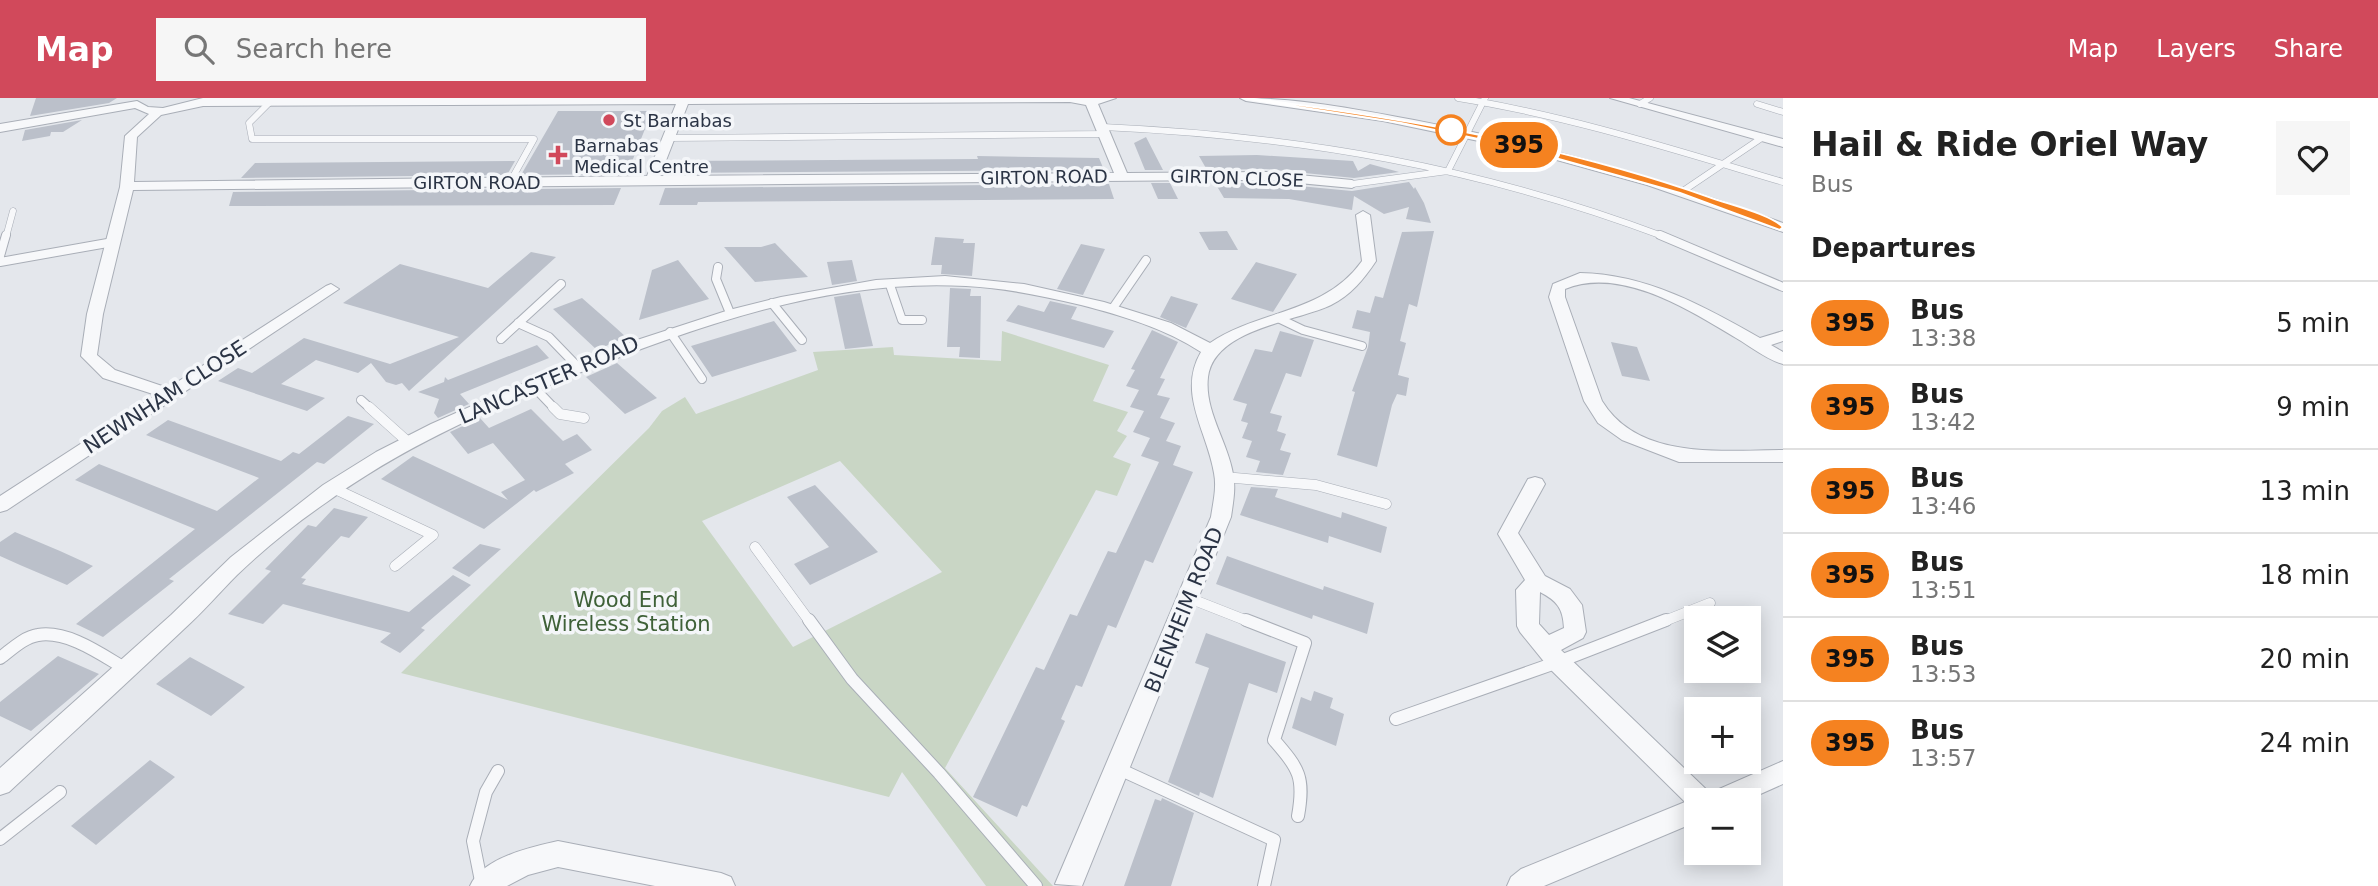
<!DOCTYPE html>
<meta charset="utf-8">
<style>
body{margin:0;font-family:"DejaVu Sans",sans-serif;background:#f6f6f6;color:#222;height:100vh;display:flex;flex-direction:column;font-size:26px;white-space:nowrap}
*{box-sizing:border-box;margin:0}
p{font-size:23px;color:#767676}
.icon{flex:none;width:38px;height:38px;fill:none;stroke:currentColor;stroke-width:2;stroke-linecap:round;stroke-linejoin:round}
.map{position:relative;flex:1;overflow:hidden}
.drawer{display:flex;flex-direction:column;background:#fff;width:595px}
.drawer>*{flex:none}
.badge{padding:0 14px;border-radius:23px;font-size:24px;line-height:46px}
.buttons{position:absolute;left:1684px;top:508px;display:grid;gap:14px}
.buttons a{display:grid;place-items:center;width:77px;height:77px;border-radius:0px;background:#fff;box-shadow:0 4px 18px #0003;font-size:35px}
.map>.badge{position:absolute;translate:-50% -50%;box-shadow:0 0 0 4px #fff}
h2{padding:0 28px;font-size:26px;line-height:63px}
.round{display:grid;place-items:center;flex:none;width:74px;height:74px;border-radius:0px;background:#f6f6f6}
.headline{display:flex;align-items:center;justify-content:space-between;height:119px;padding:0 28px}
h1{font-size:33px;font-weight:600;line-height:52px}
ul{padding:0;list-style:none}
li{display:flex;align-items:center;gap:21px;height:84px;padding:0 28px;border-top:2px solid #e0e0e0}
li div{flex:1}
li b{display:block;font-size:26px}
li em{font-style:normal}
li .badge{min-width:77px;font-weight:700;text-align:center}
header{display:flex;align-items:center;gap:42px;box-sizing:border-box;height:98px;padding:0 35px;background:#d1495b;color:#fff}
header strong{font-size:33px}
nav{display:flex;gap:38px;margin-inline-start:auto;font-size:24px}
.search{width:490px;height:63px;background:#f6f6f6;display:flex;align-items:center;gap:18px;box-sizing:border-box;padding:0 24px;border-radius:0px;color:#767676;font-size:26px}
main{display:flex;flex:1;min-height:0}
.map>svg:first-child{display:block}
</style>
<header>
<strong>Map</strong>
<div class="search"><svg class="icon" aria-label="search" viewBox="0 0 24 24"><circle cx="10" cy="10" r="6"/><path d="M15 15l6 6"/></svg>Search here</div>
<nav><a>Map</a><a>Layers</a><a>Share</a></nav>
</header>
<main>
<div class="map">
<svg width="1783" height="788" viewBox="0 0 1783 788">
<rect width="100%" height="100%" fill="#e4e7ec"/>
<!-- green -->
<path fill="#c9d6c5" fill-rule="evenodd" d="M1002,233L1109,267L1093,303L1128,314L1117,333L1127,338L1113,359L1131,366L1117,398L1096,392L945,670L1053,788H986L902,674L889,699L401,575L649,330L662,313L685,299L696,316L818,272L813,254L893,249L894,257L1001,263ZM840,363L942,474L793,549L702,423Z"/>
<!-- building -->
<path fill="#bbc0ca" d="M36,0H117L109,5L30,18Z
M558,13H648L646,16H651L627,76L521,77Z
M82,22L63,34H51L50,38L22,43L25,32Z
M1146,39L1163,72H1145L1134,45Z
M1257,57L1353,63L1358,73L1370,66L1399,74L1354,80L1266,71L1207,72L1199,58Z
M977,58L1099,60L1104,72L670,75L674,63L978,61Z
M515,63L507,77L241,80L255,65Z
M1409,84L1414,91L1415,89L1424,105L1431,125L1406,121L1409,109L1384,116L1354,98L1352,112L1289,101L1224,100L1215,85H1266L1352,93Z
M1151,85H1170L1178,101H1158Z
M1109,86L1114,101L698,104L697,107H659L665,90Z
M621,90L614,107L229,108L233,94Z
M1227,133L1238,152H1209L1199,134Z
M1434,133L1417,209L1409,206L1400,243L1406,245L1398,277L1409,280L1406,298L1397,296L1392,307L1377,369L1337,357L1355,294L1352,293L1368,249L1370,234L1352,230L1357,212L1370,215L1375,198L1383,200L1402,134Z
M935,139L964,141L963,145H975L972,178L941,176L942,167H931Z
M775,145L808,179L755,184L724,149H761Z
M1081,146L1105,151L1083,197L1057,191Z
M531,154L556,159L409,293L402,285L396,287L386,284L371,265L358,275L316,262L281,286L325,300L307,313L218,283L238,270L252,275L304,240L390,266L459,239L343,205L400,166L488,190Z
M678,162L709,201L639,222L652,172Z
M852,162L857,183L832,187L827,164Z
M1256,164L1297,176L1273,214L1231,201Z
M950,190L971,191L970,198H981L980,260L959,259L960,249H947Z
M860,195L873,248L845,251L834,199Z
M1171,198L1198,206L1186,230L1160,219Z
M582,200L615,229L626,239L597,252L553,211Z
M1050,203L1077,209L1071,221L1114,233L1104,250L1006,223L1018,207L1044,214Z
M774,223L797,253L712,279L691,248Z
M1152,232L1178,244L1160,280L1165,281L1157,297L1170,300L1160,320L1175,325L1166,343L1181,348L1173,367L1193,374L1153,465L1145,462L1116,530L1108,527L1082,589L1076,587L1061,621L1065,623L1027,709L1022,707L1017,719L973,699L1036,569L1044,572L1070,516L1077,518L1108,453L1116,455L1159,364L1141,358L1150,340L1133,334L1144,313L1130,309L1139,292L1126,288L1135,272L1131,271Z
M1280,233L1314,242L1301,279L1286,275L1270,315L1282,318L1277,333L1286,336L1280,352L1291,355L1283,377L1256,374L1260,363L1246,359L1252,343L1242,340L1248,325L1241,323L1247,306L1233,302L1255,251L1272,254Z
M1611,244L1637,249L1650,283L1622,278Z
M537,247L549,260L460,296L469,306L438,320L434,315L439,301L418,294L444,284L445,279L448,282Z
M617,265L657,300L625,316L586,279Z
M531,311L563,343L577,336L592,352L565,366L574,375L536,394L534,392L484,431L381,381L413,358L508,402L501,394L525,382L493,345L468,356L450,334L480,320L489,330Z
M348,318L374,326L324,366L317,364L169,481L174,483L103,539L76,526L195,431L75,382L99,366L217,413L259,380L146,337L168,322L281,363L293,354L299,356Z
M815,387L878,454L810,487L794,466L829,449L787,399Z
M1251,389L1278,391L1275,399L1341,420L1342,414L1387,429L1381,455L1329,438L1328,445L1240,417Z
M334,410L368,419L349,440L341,438L301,480L306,481L302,486L409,514L453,477L471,487L421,530L425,532L400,555L380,544L391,535L283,506L263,526L228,516L271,473L265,471L308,427L316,429Z
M15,434L60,453L93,468L67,487L20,467L0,458V444Z
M480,446L501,451L469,479L452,470Z
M1227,458L1323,492L1324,488L1374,505L1367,536L1313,517L1312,521L1216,486Z
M1206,535L1286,564L1277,595L1249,585L1213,700L1200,694L1199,698L1168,684L1209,570L1195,565Z
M58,558L99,576L31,633L0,618V604Z
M190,559L245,589L211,618L156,586Z
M1314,593L1333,600L1330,610L1344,616L1336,648L1292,630L1301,599L1311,603Z
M150,662L175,679L96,747L71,728Z
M1162,700L1194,715L1171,788H1124L1155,701L1161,703Z"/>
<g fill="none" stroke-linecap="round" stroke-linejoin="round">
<!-- lane-far3 casing -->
<g stroke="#a9aeb7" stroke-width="7">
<path id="lane-far3" d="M1458,0C1569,18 1675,52 1783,84
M269,5L249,25L252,41H534L510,84
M1640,6L1650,0
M1757,6L1783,14
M1103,29C1300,38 1480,69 1665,139
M669,40L1106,36
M1352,86L1448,73L1485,0
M1683,93L1763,39
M6,139L13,113"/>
</g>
<!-- lane-far2 casing -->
<g stroke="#a9aeb7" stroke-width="10">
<path id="lane-far2" d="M1660,137L1783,189
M0,158L6,137
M0,164L113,144
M718,169L716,181L730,215
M890,187L902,222H922
M772,205L802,242
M1113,210L1146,162
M1278,220L1303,232L1362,248
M518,225L549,239L578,269
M670,234L702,281
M501,241L561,186
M533,288L555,311
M361,302L371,311"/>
</g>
<!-- lane-far1 casing -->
<g stroke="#a9aeb7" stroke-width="11">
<path id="lane-far1" d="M369,309L408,344
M553,309L560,316L584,320
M1224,379L1316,387L1386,406
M333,390L433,437L395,468
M755,449L810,524
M1189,500L1250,524
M1662,524L1710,505"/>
</g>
<!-- lane casing -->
<g stroke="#a9aeb7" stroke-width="14">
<path id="lane" d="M809,522L852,581L939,675L1036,788
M1246,522L1305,545L1274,642C1299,671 1305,679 1298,718
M0,560C11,552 24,539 38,537C68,532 102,557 126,571
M1396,621L1558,564L1666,522
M1119,671L1274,742L1264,788
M0,741L60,694
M482,788L473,743L486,694L498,673"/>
</g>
<!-- street casing -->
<g stroke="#a9aeb7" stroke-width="2">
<path id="street" d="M203,0H1116L1098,6L1127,75L1266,74L1352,82L1359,86L1352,90L1266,82H1219L133,92L103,216L97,257L115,272L168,290L326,188L331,186L339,191L7,412L0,414V398L156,297L103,280L81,258L87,216L120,89L125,38L149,16L135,10L0,34V26L137,3L148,9L163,10ZM1070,4L1086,7L1114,75L660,78L688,6ZM676,6L647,78L134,84L137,39L161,17L203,8Z
M1240,0C1299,0 1357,11 1414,22C1540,46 1663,81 1783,125V134L1647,87L1517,51L1383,23L1246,3Z
M1610,0H1629L1783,41V49Z
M1363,113L1370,117L1376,163C1364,181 1351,197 1331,207C1295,224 1214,231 1208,279C1204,313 1228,344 1233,376C1236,390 1233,405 1231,419L1082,788L1055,786L1211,419C1213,405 1217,390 1214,375C1207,333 1177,295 1201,254C1164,230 1123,218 1081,207C1043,198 1005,190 966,188C830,180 693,229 569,279C485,313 401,350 327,404C295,426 265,450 237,477C219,495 203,514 184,531C126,586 67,640 9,694L0,697V670L171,517L231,459L323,387L376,354L431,326L517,288L637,242L729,212L781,199L876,182L945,178L1024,186L1104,204L1171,225L1210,245C1261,211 1324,216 1362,163L1356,117Z
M1580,175C1646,176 1704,208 1760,240L1783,233V243L1771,247L1783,254V266C1767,262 1750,248 1736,240C1689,212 1621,168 1565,191V199L1602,303C1639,363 1722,352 1783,352V364H1679L1622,342L1598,325L1584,303L1549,199L1553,186Z
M1535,379L1542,381L1545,386L1518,435L1545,478L1570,491L1582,507L1586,534L1583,540L1561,552L1710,695L1783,663V686L1747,702H1696V724L1544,788H1507L1511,779L1521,771L1685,704L1550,571L1520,534L1517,528L1516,492L1525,482L1498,436L1528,381ZM1540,494C1557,503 1563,510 1564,530L1549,537L1539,526Z
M558,743L721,775L731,779L735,788H655L558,769L528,777L507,788H470C482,760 531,749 558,743Z"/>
</g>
<!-- lane-far3 -->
<use href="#lane-far3" stroke="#f7f8fa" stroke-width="6"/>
<!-- lane-far2 -->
<use href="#lane-far2" stroke="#f7f8fa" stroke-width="8"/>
<!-- lane-far1 -->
<use href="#lane-far1" stroke="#f7f8fa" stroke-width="10"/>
<!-- lane -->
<use href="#lane" stroke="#f7f8fa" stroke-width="12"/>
<!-- street -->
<use href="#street" fill="#f7f8fa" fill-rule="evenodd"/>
</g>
<!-- line -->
<path fill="#f58220" stroke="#fff" stroke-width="2" d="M1242,0H1246C1403,20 1559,46 1709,99C1731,107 1770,116 1783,129L1780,132L1680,95L1512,48L1401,25Z"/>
<!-- markers -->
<g fill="#d1495b" stroke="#f4f6f9" stroke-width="2.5">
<circle cx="609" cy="22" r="7"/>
<path d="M554.5 46.5h7v7h7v7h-7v7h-7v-7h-7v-7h7z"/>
</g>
<circle fill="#fff" stroke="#f58220" stroke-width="3.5" cx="1451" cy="32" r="14"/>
<g text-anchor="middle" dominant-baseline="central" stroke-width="7" stroke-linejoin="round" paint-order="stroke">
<!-- far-poi labels -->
<g font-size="18" fill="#2b3445" stroke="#f4f6f9" text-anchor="start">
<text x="623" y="22">St Barnabas</text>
<text x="574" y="47">Barnabas<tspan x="574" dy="21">Medical Centre</tspan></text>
</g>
<!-- far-street labels -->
<g font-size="18" fill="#2b3445" stroke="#f4f6f9">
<text transform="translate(1044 79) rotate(-1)">GIRTON ROAD</text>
<text transform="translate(1237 80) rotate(2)">GIRTON CLOSE</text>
<text x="477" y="84">GIRTON ROAD</text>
</g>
<!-- street labels -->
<g font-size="21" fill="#2b3445" stroke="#f4f6f9">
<text transform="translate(549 282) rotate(-23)">LANCASTER ROAD</text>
<text transform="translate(165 299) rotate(-33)">NEWNHAM CLOSE</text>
<text transform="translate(1184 512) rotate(-68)">BLENHEIM ROAD</text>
</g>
<!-- park labels -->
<g font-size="21" fill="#3f6138" stroke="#f4f6f9">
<text x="626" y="502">Wood End<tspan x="626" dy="24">Wireless Station</tspan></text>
</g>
</g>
</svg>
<div class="buttons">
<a><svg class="icon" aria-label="layers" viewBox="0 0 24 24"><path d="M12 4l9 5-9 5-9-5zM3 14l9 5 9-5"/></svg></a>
<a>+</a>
<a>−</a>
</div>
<b class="badge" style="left:1519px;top:47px;background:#f58220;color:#111">395</b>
</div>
<section class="drawer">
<div class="headline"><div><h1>Hail &amp; Ride Oriel Way</h1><p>Bus</p></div><a class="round"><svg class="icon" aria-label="heart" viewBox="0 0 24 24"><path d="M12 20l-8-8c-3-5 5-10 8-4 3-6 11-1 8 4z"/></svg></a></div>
<h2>Departures</h2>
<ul>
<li><span class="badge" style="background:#f58220;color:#111">395</span><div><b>Bus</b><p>13:38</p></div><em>5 min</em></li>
<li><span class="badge" style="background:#f58220;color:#111">395</span><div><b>Bus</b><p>13:42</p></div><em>9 min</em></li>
<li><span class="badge" style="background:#f58220;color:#111">395</span><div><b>Bus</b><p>13:46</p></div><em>13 min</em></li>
<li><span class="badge" style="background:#f58220;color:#111">395</span><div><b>Bus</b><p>13:51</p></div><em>18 min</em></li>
<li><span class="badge" style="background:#f58220;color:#111">395</span><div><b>Bus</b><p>13:53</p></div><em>20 min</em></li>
<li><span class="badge" style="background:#f58220;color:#111">395</span><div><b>Bus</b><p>13:57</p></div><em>24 min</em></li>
</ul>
</section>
</main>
